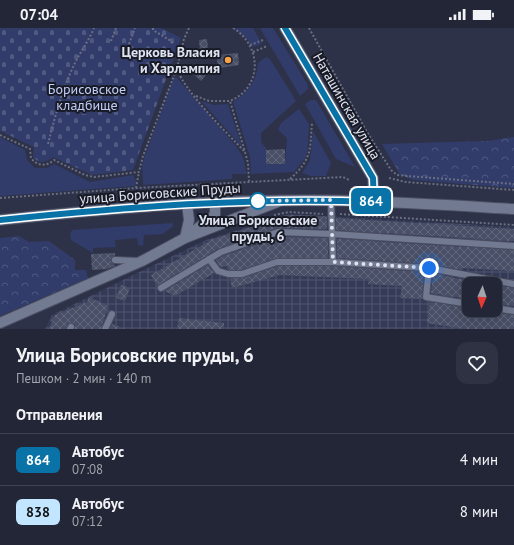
<!DOCTYPE html>
<html lang="ru">
<meta charset="utf-8">
<style>
body{margin:0;font-family:"PT Sans",sans-serif;background:#2e3242;color:#f1f3f6;height:100vh;display:flex;flex-direction:column;font-size:15px;white-space:nowrap}
*{box-sizing:border-box;margin:0}
p{font-size:13px;color:#a2a5ad}
.icon{flex:none;width:22px;height:22px;fill:none;stroke:currentColor;stroke-width:2;stroke-linecap:round;stroke-linejoin:round}
.map{position:relative;height:301px;overflow:hidden}
.sheet{display:flex;flex-direction:column;background:#222636;flex:1}
.sheet>*{flex:none}
.badge{padding:0 8px;border-radius:6px;font-size:14px;line-height:26px}
.needle{width:26px;rotate:183deg}
.fabs{position:absolute;left:462px;top:249px;display:grid;gap:8px}
.fabs a{display:grid;place-items:center;width:40px;height:40px;border-radius:8px;background:#222636;box-shadow:0 4px 16px #0002,0 0 0 1px #3f4351;font-size:20px}
.you{position:absolute;width:20px;height:20px;margin:-10px;border:3px solid #fff;border-radius:50%;background:#1a73e8;box-shadow:0 0 0 6px #1a73e833}
.map>.badge{position:absolute;translate:-50% -50%;box-shadow:0 0 0 2px #fff}
h2{padding:0 16px;font-size:15px;line-height:36px}
.round{display:grid;place-items:center;flex:none;width:42px;height:42px;border-radius:12px;background:#2e3242}
.head{display:flex;align-items:center;justify-content:space-between;height:68px;padding:0 16px}
h1{font-size:19px;font-weight:800;line-height:30px}
ul{padding:0;list-style:none}
li{display:flex;align-items:center;gap:12px;height:52px;padding:0 16px;border-top:1px solid #3f4351}
li div{flex:1}
li b{display:block;font-size:15px}
li em{font-style:normal}
li .badge{min-width:44px;font-weight:700;text-align:center}
.status{display:flex;justify-content:space-between;align-items:center;height:28px;padding:0 20px;background:#222636;direction:ltr}
.status svg{height:11px;fill:currentColor}
.map>svg:first-child{display:block}
</style>
<div class="status"><b>07:04</b><svg viewBox="0 0 49 12"><path d="M0 12V9h3v3zM5 12V6h3v6zM10 12V3h3v9zM15 12V0h3v12zM26 1h20v11H26zM47 4h2v5h-2z"/></svg></div>
<div class="map">
<svg width="514" height="301" viewBox="0 0 514 301">
<defs>
<pattern id="industrial-grid" width="8" height="8" patternUnits="userSpaceOnUse"><rect width="8" height="8" fill="#343b57"/><path d="M0 4h8M4 0v8" fill="none" stroke="#515770"/></pattern>
<pattern id="forest-crowns" width="20" height="18" patternUnits="userSpaceOnUse"><rect width="20" height="18" fill="#323c6b"/><path d="M2 6a3 3 0 1 1 6 0M12 15a3 3 0 1 1 6 0" fill="none" stroke="#4f5881"/></pattern>
<pattern id="cemetery-stones" width="16" height="16" patternUnits="userSpaceOnUse"><rect width="16" height="16" fill="#323c6b"/><path d="M2 7V4a2 2 0 0 1 4 0v3zM10 15v-3a2 2 0 0 1 4 0v3z" fill="#4f5881"/></pattern>
<pattern id="building-cross-hatch" width="8" height="8" patternUnits="userSpaceOnUse"><rect width="8" height="8" fill="#484f66"/><path d="M0 0l8 8M0 8l8-8" fill="none" stroke="#62687c"/></pattern>
</defs>
<rect width="100%" height="100%" fill="#2d3248"/>
<!-- industrial -->
<path fill="url(#industrial-grid)" fill-rule="evenodd" d="M289,186L514,199V301H45L52,287L133,247L206,212ZM469,256H495V282H469Z"/>
<!-- grass -->
<path fill="#323c6b" d="M233,0H253L262,16L253,19L247,11Z
M260,0H273L308,57V61L300,68Z
M266,29L270,31L296,73L261,105V114L266,120V136H285L287,110L278,102L281,95L299,81L309,96L308,119L306,129L294,144L251,146L250,129L233,74C248,64 257,53 258,35Z
M176,49L236,118L243,129L247,146H232V151L143,157L142,138L144,130L174,50Z
M311,72H316L355,139L336,131L305,76Z
M201,73L214,77L228,76L242,119Z
M313,103L331,135L326,148H311L302,145L310,132Z
M0,109L25,122L27,132L35,140H47L54,136L90,154L133,147L136,153L135,158L0,168Z
M173,195V198L163,206L144,207L143,218L138,217L137,210L115,212L116,219L93,220V225L71,212L70,206L72,202Z"/>
<!-- forest -->
<path fill="url(#forest-crowns)" d="M514,109V160L414,152L400,147L382,116L488,113Z
M19,208L29,214L49,213L75,232V242H86L88,250L0,288V210Z"/>
<!-- cemetery -->
<path fill="url(#cemetery-stones)" d="M161,0L181,10L133,142L92,147L53,129C46,134 40,137 33,129L34,119L0,103V0Z"/>
<!-- building -->
<path fill="url(#building-cross-hatch)" d="M207,11L208,21L200,22L199,12Z
M238,25L239,37L219,40L217,33L218,27Z
M200,40L207,46L201,53L194,47Z
M285,121V136H266V122Z
M289,187L327,189V201L277,200L219,220L157,258L151,247L213,211Z
M336,190L514,201V213L336,202Z
M279,209L328,210V230H277L241,242H229L227,238L221,239L216,232L223,228Z
M337,211L514,222V243L463,240L462,242L429,236L337,230Z
M115,225V228L111,232L115,238L107,241L92,242L91,226Z
M208,237L214,245L175,268L165,263Z
M278,238H333L424,244L422,271L400,270L402,258L368,256L369,251L280,247L232,260L230,250H243Z
M433,245L469,253V271L431,265Z
M121,257L130,260L125,273L116,270Z
M495,257L514,260V278L495,276Z
M89,269L108,278L101,301H75V297L71,295L67,297L66,301H49L55,287L87,274Z
M430,274L469,280V282H491L494,284L514,287V301H465L427,295Z
M179,290L224,295V301H177Z
M112,296L125,301H110Z"/>
<g fill="none" stroke-linecap="round" stroke-linejoin="round">
<!-- lane casing -->
<g stroke="#4a4e61" stroke-width="8">
<path id="lane" d="M331,172L333,234
M209,231L218,243L228,246H242L277,234H333L429,240L514,256
M115,232L137,233
M429,240L426,269L469,276
M161,260L221,224L278,204L332,206L514,218
M495,280L514,283
M70,301L71,299
M105,301L112,286"/>
</g>
<!-- street casing -->
<g stroke="#4a4e61" stroke-width="12">
<path id="street" d="M285,0L373,150L374,173
M194,203L215,187V174
M185,210L189,192L187,176
M0,295L142,233L185,210L280,173"/>
</g>
<!-- secondary casing -->
<g stroke="#4a4e61" stroke-width="12">
<path id="secondary" d="M0,192C85,183 171,175 257,173C343,170 428,176 514,181"/>
</g>
<!-- path -->
<path stroke="#6a6e82" stroke-width="2" stroke-dasharray="2 2" stroke-linecap="butt" d="M153,0V2L171,13L173,16
M233,0C262,18 263,59 230,73L245,124
M309,0L367,104L391,142L397,147L407,148L514,156
M111,13L116,0
M129,16L135,0
M250,17L263,12
M253,24L267,18
M177,41C185,64 227,105 245,124L248,135L249,153
M196,68L209,73H230
M0,107L30,121L31,130C37,138 46,139 54,132L85,147L94,149L139,144L143,128L177,40L184,11L189,0
M48,116C55,89 62,61 75,35C81,23 89,12 94,0
M389,150L406,154L514,162
M290,151C312,131 310,122 312,94
M136,160L139,144
M0,170L136,160L343,149L349,152
M340,186L514,197
M274,187L289,184L323,186"/>
<!-- lane -->
<use href="#lane" stroke="#727a92" stroke-width="6"/>
<!-- street -->
<use href="#street" stroke="#727a92" stroke-width="10"/>
<!-- secondary -->
<use href="#secondary" stroke="#727a92" stroke-width="10"/>
</g>
<g fill="none" stroke-linecap="round" stroke-linejoin="round">
<!-- line casing -->
<g stroke="#fff" stroke-width="9">
<path id="line" d="M0,192C124,179 249,169 374,174L373,150L285,0"/>
</g>
<!-- line -->
<use href="#line" stroke="#0973a7" stroke-width="6"/>
<!-- walk -->
<path stroke="#dfe3f1" stroke-width="4" stroke-dasharray="0 7.2" d="M258,173L331,172L333,234L429,240"/>
</g>
<!-- markers -->
<circle fill="#f8a14a" stroke="#181b25" stroke-width="1.5" cx="228" cy="32" r="4"/>
<circle fill="#fff" stroke="#0973a7" stroke-width="2" cx="258" cy="173" r="8"/>
<g text-anchor="middle" dominant-baseline="central" stroke-width="4" stroke-linejoin="round" paint-order="stroke">
<!-- poi labels -->
<g font-size="14" font-weight="bold" fill="#dfe3f1" stroke="#181b25" text-anchor="end">
<text x="220" y="24">Церковь Власия<tspan x="220" dy="16">и Харлампия</tspan></text>
</g>
<!-- park labels -->
<g font-size="14" fill="#c0cdf8" stroke="#181b25">
<text x="87" y="61">Борисовское<tspan x="87" dy="16">кладбище</tspan></text>
</g>
<!-- street labels -->
<g font-size="14" fill="#dfe3f1" stroke="#181b25">
<text transform="translate(347 78) rotate(60)">Наташинская улица</text>
<text transform="translate(160 165) rotate(-4)">улица Борисовские Пруды</text>
</g>
<!-- stop labels -->
<g font-size="14" font-weight="bold" fill="#dfe3f1" stroke="#181b25">
<text x="258" y="192">Улица Борисовские<tspan x="258" dy="16">пруды, 6</tspan></text>
</g>
</g>
</svg>
<div class="fabs">
<a><svg class="needle" viewBox="-14 -14 28 28"><path d="M0-13l5 13h-10z" fill="#e53935"/><path d="M0 13l5-13h-10z" fill="#a2a5ad"/></svg></a>
</div>
<div class="you" style="left:429px;top:240px"></div>
<b class="badge" style="left:371px;top:173px;background:#0973a7;color:#fff">864</b>
</div>
<section class="sheet">
<div class="head"><div><h1>Улица Борисовские пруды, 6</h1><p>Пешком · 2 мин · 140 m</p></div><a class="round"><svg class="icon" aria-label="heart" viewBox="0 0 24 24"><path d="M12 20l-8-8c-3-5 5-10 8-4 3-6 11-1 8 4z"/></svg></a></div>
<h2>Отправления</h2>
<ul>
<li><span class="badge" style="background:#0973a7;color:#fff">864</span><div><b>Автобус</b><p>07:08</p></div><em>4 мин</em></li>
<li><span class="badge" style="background:#c2e6ff;color:#111">838</span><div><b>Автобус</b><p>07:12</p></div><em>8 мин</em></li>
</ul>
</section>
